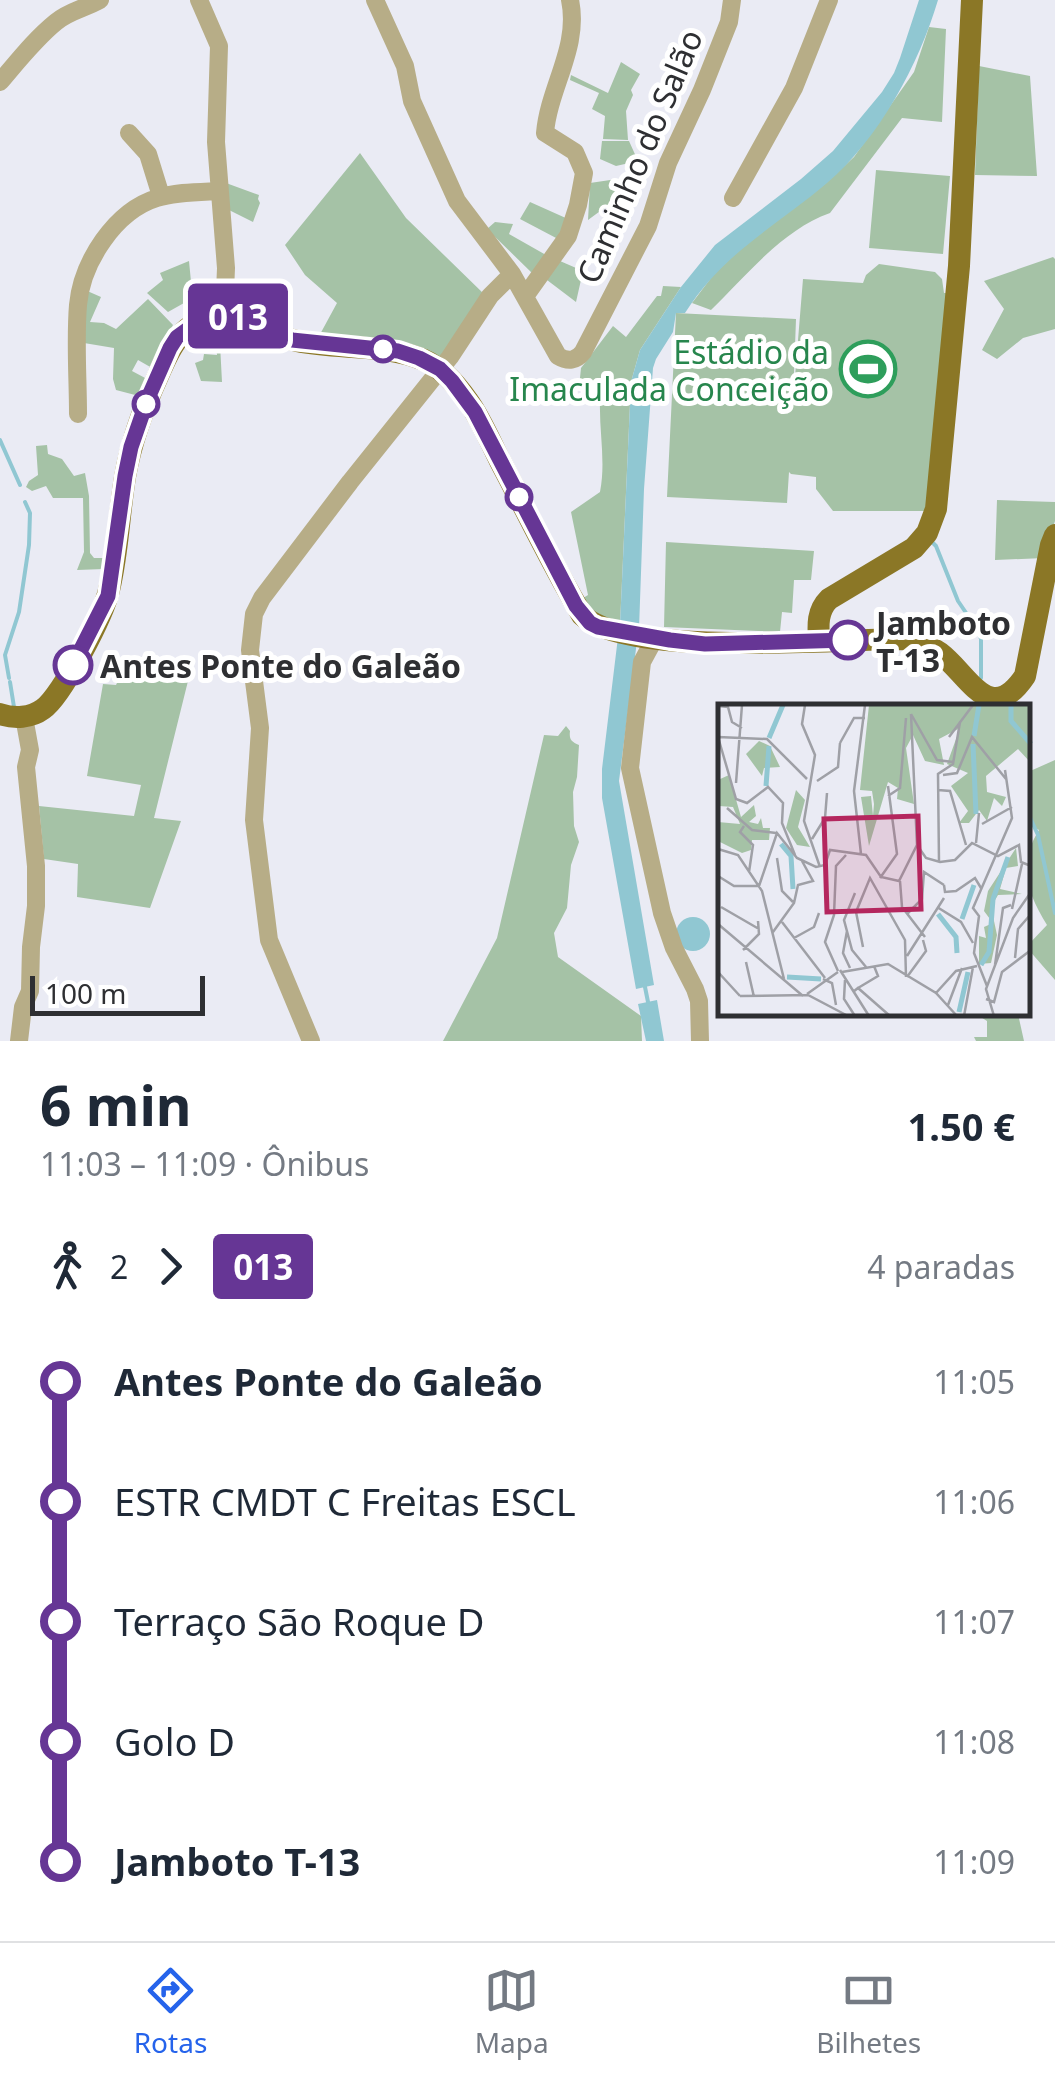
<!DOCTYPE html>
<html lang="pt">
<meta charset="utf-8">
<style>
body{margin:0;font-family:"Noto Sans",sans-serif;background:#f6f6f7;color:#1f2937;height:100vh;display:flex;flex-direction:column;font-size:38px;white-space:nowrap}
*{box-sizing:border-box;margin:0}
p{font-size:32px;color:#747a83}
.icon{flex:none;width:55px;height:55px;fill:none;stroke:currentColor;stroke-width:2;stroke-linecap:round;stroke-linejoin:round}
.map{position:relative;height:1041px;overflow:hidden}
.panel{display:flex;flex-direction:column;background:#fff;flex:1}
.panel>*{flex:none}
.badge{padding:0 20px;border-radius:8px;font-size:35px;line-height:65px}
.scale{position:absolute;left:30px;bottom:25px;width:175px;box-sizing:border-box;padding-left:10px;border:5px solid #2e2f32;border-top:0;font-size:28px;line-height:35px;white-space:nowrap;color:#2e2f32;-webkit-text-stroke:8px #fff;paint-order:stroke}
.map>.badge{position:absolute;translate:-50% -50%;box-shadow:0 0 0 5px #fff}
.legs{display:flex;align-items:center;gap:15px;height:110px;padding:0 40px;font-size:32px}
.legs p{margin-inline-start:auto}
.head{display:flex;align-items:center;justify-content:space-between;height:170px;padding:0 40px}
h1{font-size:55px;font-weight:700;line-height:75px}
ul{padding:0 40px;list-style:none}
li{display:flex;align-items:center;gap:35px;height:120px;font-size:38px}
li i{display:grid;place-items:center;width:15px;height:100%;margin:0 12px;background:currentColor}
li i::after{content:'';width:25px;height:25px;margin:-12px;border:8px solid;border-radius:50%;background:#fff}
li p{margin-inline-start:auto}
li:first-child i{background:linear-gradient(#0000 50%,currentColor 0)}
li:last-child i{background:linear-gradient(currentColor 50%,#0000 0)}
.menu{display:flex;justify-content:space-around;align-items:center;height:140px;border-top:2px solid #e0e1e3;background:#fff;font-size:28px;color:#747a83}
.menu a{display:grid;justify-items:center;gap:5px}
.menu .active{color:#2563eb}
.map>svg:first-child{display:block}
</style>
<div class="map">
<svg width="1055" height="1041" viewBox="0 0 1055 1041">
<rect width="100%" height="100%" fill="#eaebf4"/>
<!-- green -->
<path fill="#a5c2a6" d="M929,27L946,29L942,122L902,118L830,213C782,230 746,276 711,310L692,303L714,274L739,250L826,183L854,157L914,72Z
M621,62L640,74L631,90L633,95L626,111L628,140L603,139L605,116L592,109L599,93L570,80L571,75L608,93Z
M979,66L1030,76L1037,176L975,175Z
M602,141H629L638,161L616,166L600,159Z
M360,153L406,218L485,295L442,357L318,338L337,303L305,275L285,245Z
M876,170L950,176L943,254L869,248Z
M617,179L626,192L588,220L590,183Z
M226,183L259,195L258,199L260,203L253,222L229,210Z
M530,202L568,219L558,239L520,219Z
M495,222L513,224L509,234L546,255L532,273L487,229Z
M1053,257L1055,259V329L1023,338L997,359L982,350L1004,309L984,281Z
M189,261L192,292L215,288L211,314L192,315L184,303L168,312L147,293L163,280L160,273Z
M560,261L583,271L576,302L547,280Z
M879,264L935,272L942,279L944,293H948L927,511H833L816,489V477L791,474L789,472L787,503L667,497L676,313L796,319L793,401L803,279L863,283L866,275Z
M663,286L681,287L640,350L631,382L620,625L601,622L580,600L588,595L571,512L600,492C606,462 599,432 600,401L580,378L581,368L613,326L626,337L657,296H661Z
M85,290L101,297L90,322L104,323L116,329L148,299L173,325L152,368L138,360L132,371L147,379L139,396L116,390L113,379L114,348L84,343Z
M220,344L222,382L201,381L195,363L203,360L204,354L217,355L216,345Z
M47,445L48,454L62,459L74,476L85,473L89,496L90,553L94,558H103L104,569L77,570L84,552L83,498H53L46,486L32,491L26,487L29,481L38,475L36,446Z
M997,500L1055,502V521L1044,558L995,560Z
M666,542L814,551L811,580H794L792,613L782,612L780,632L664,627Z
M126,664L188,681L154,818L181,821L150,908L77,897L78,864L44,859L39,806L134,816L141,785L87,776L103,684L116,685Z
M566,726L570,731C569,739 571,742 579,745L577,777L573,792L574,826L579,842L571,865L567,908L554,933L558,957L641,1016L642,1041H443L497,938L544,735L558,736Z
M1055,760V980L1028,949V945L1047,925C1027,892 1017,865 1039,830L1028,823V772Z
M976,1014H1018L1024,1041H976L974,1037H987V1021Z"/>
<!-- water -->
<path fill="#90c7d2" d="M919,0H938C919,64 879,139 827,183C774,228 724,252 685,313H676L673,332L656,359L653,368L644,489L639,629L620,625L631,382L640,350L681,287L715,245L801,179L833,151L882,92L894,73L900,58Z
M618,637L637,641L619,781L654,985L636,989L602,798V769Z
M676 934a17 17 0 1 1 34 0a17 17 0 1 1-34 0Z
M657,1000L664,1041H646L638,1004Z"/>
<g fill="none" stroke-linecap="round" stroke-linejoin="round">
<!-- stream -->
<path stroke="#90c7d2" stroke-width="4" d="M0,440L20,485
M932,542L936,546L958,601L977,629L981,639V678
M9,678L5,655L19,612L29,545L30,513L25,502
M10,682L14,707
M1028,813L1038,835L1055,913
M644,982L648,1002"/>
<!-- minor -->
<path stroke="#b7ad87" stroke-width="18" d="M199,0L219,46L216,142L226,268L224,316
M375,0L405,66L412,101L457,201L512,274L558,356C568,362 576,361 583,352L648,226L668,163L702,90L729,22L732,0
M0,82C18,61 35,39 56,22C69,11 86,8 100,0
M129,133L148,154L161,196
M733,198L794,88L829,0
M526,295L568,236L578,205L584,173L575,152L545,133C549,87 580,47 570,0
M78,414C78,378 75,341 78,305C82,262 115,211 157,198C176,192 199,192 219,191
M655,638L642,662L630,768L662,913L674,948L695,989L699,1001L700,1041
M19,1041L23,1007L30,991L31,947L36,906V866L26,767L30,750L24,717
M311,1041L269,940L254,820L260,728L250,650L254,614L262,598L350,482L450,357L490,296L512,274"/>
<!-- major -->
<path stroke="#8b7726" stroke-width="22" d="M819,641C818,625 817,611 829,599L914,548L927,533L936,509L959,266L972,0
M0,714C14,719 31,718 43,709C62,696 104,614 109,590C118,553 119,514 125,477C131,442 143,409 158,376C169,350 180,325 211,317C249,308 264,334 297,341C339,350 383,343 424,360C442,368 457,385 468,401C481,419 490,441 500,461C527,512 552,565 582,615C627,658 837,639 903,639C916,642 929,645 940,653C969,675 990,728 1025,676L1051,545L1055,535"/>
</g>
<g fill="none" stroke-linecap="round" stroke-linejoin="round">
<!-- line-1 casing -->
<g stroke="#fff" stroke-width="22">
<path id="line-1" d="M73,665L108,596L125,476L131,447L148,398L170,348L177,337L195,324L214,316L243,317L292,340L398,351L419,358L440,369L452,381L475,412L576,606L590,623L598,627L670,640L705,644L848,640"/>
</g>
<!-- line-1 -->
<use href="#line-1" stroke="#663695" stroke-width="15"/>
</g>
<!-- icons -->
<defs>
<g id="stadium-ring" transform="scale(2.875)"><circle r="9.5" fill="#fff" stroke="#2e9e5b" stroke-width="1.5"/><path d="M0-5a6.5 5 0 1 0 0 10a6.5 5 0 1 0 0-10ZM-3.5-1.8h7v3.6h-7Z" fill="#2e9e5b"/></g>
</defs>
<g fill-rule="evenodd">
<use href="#stadium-ring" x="868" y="369"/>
</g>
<!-- markers -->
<g fill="#fff" stroke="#663695" stroke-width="5">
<circle cx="383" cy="349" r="12"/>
<circle cx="146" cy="404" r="12"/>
<circle cx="519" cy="497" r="12"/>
<circle cx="848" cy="640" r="18"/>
<circle cx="73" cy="665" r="18"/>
</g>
<g text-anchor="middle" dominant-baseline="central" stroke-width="10" stroke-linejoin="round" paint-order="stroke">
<!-- street labels -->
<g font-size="32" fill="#2e2f32" stroke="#fff">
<text transform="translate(639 156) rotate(-67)">Caminho do Salão</text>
</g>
<!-- leisure labels -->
<g font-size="32" fill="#27864d" stroke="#fff" text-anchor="end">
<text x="829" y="351">Estádio da<tspan x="829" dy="37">Imaculada Conceição</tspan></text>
</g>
<!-- stop labels -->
<g font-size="32" font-weight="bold" fill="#2e2f32" stroke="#fff" text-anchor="start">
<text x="876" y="622">Jamboto<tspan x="876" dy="37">T-13</tspan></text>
<text x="100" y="665">Antes Ponte do Galeão</text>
</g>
</g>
<!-- overview -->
<g transform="translate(718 704)">
<rect width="312" height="312" fill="#eaebf4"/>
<path d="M151,1H312V58L300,45L268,72L269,88L288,93L284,102L276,94L269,117L261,106L251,119H241L250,107L233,82L250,69L229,60L242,24L221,35L226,61L207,57L195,31L188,44L196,100L179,95L180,84L170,78L151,142L143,93L153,92L155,112L156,100L154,87L142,86ZM41,37L52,42L62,63L46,64L44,72L28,50ZM11,71L23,113L36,101L38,112L31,118L40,120L43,114L45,124H52L51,136H34L33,146L24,149L0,137V118L22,120L15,103L1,102L0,76ZM78,86L87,96L80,123L92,143L79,141L68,124ZM298,144L300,162L288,164L282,185L304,190L280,191L273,203L279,231L273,259L261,260V232L268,234L266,223L275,219L266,207L270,187Z" fill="#a5c2a6"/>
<path fill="none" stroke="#90c7d2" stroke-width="5" d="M293,1V17L313,40M256,32L261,1M51,34L65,1M255,40L258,110M48,82L51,42M63,140L73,152L75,185M220,210L238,233L239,249M244,215L256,181M263,261L271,248L275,195L290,153M69,273L103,275M241,308L250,268"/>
<path fill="none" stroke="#9fa0a6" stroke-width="2.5" d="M87,1L84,20L97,51L86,117L102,163M0,2L10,3L14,18L24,24M193,10L199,141M193,10L219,56L235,58M0,33L18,95L29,99L50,83L65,99L64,119L77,151M0,33L49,35L89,75M231,33L255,1M122,39L136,14H147M225,71L239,69L254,33L288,75M99,77L120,63L122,39M18,79L24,1M220,86L232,87L248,141M170,92L182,84L188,14M9,104L34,126L58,129M264,120L294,103M26,122L22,128L35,141L31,168M94,135L107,114L109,89M258,139L261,109M0,145L20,151L44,187L66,275M143,150L136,87L147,1M59,154L64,187L75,198M221,158L220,70L235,60L242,18M0,172L16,182H41L59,129L79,154L98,163L107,161L112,146L148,151L163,173L181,177L199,141L208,154L222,158L237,156L254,139L280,152L301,141L303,158L313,162M162,174L179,150L170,82M182,177L184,203L207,233M226,181L227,188L238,187L257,174L263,184M137,189L126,216L134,246L148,263M3,203L41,225M219,203L243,218L255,239M294,205L304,160M189,210L204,195L206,168L226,181M64,218L107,274M0,220L85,292M129,227L125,249L132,264M55,228L76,199L80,181L95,177L84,157M76,234L96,223L101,209M145,243L138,208L152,174L187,236L188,273M25,246L41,230L40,217M189,252L226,194M297,254L300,225L313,210M28,258L36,293M277,261L285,204L293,201M122,266L151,312M120,267L107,238L116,211L118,162L128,151M0,268L22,292M124,268L170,260L218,289L239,312M189,273L208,247L205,236M105,275L114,279L118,301M127,276L126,295L137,312M269,282L256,249L261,212L255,204L294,114L287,66M140,284L160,272L156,262M135,288L140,284L172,312M218,289L238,267L259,262M89,290L120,268M22,292L90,291L130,312M268,295L276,298L284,268L313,246M230,301L244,264M246,312L255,263M276,312L268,285L295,214L313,188"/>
<path fill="#b4275e" fill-opacity="0.15" stroke="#b4275e" stroke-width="5" d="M200,112L203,205L109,208L106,115Z"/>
<rect width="312" height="312" fill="none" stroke="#2e2f32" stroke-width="5"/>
</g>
</svg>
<div class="scale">100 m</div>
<b class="badge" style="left:238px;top:316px;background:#663695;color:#fff">013</b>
</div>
<section class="panel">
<div class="head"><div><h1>6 min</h1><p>11:03 – 11:09 · Ônibus</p></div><b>1.50 €</b></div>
<div class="legs"><svg class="icon" aria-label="walk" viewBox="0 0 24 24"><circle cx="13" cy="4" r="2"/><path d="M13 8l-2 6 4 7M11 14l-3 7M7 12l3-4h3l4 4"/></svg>2<svg class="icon" aria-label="forward" viewBox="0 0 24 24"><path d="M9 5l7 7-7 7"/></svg><b class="badge" style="background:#663695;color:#fff">013</b><p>4 paradas</p></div>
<ul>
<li><i style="color:#663695"></i><b>Antes Ponte do Galeão</b><p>11:05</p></li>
<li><i style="color:#663695"></i><span>ESTR CMDT C Freitas ESCL</span><p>11:06</p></li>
<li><i style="color:#663695"></i><span>Terraço São Roque D</span><p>11:07</p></li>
<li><i style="color:#663695"></i><span>Golo D</span><p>11:08</p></li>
<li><i style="color:#663695"></i><b>Jamboto T-13</b><p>11:09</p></li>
</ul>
</section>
<nav class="menu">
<a class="active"><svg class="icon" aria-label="directions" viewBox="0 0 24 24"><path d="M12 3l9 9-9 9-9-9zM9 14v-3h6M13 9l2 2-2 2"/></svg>Rotas</a>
<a><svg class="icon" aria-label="map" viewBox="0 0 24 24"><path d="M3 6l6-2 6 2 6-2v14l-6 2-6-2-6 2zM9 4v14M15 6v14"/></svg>Mapa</a>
<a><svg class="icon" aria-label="tickets" viewBox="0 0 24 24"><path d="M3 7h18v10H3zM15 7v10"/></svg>Bilhetes</a>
</nav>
